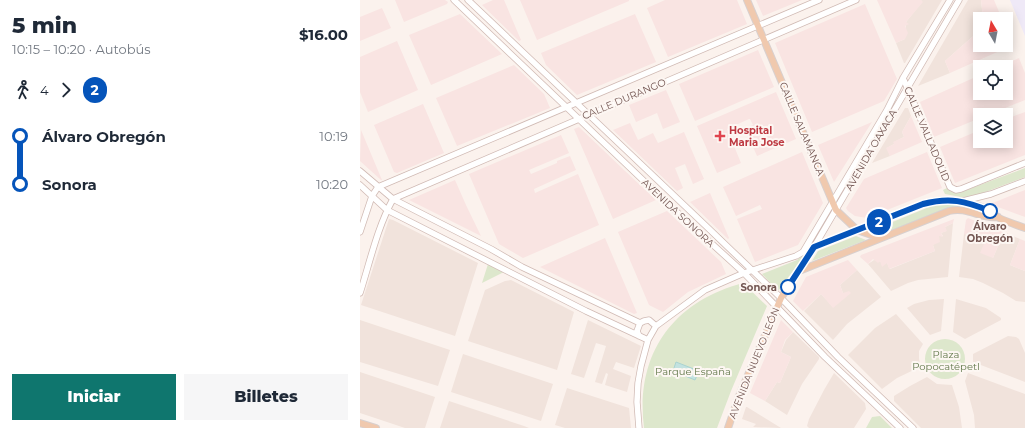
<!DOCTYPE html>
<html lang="es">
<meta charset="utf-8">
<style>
body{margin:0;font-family:Montserrat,sans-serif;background:#f6f6f7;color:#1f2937;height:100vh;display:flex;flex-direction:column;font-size:15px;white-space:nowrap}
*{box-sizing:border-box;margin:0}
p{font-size:13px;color:#747a83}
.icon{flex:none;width:22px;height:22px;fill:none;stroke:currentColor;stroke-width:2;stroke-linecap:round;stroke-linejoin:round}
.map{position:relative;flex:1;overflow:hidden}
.side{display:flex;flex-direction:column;background:#fff;width:360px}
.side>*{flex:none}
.badge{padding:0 8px;border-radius:13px;font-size:14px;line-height:26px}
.needle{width:26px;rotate:350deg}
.buttons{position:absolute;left:613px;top:12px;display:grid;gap:8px}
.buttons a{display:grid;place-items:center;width:40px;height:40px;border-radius:0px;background:#fff;box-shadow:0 2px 10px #0003;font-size:20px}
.map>.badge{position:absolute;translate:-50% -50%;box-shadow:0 0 0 2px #fff}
.legs{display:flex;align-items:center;gap:6px;height:44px;padding:0 12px;font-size:13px}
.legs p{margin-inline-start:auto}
.headline{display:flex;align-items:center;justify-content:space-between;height:68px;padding:0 12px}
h1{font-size:22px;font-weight:800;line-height:30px}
.button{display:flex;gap:8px;margin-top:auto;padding:8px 12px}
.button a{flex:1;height:46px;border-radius:0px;background:#0f766e;color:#fff;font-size:16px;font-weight:800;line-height:46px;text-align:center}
.button a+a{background:#f6f6f7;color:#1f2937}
ul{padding:0 12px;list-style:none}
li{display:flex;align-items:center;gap:14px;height:48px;font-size:15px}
li i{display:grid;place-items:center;width:6px;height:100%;margin:0 5px;background:currentColor}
li i::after{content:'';width:10px;height:10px;margin:-5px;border:3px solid;border-radius:50%;background:#fff}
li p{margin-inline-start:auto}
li:first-child i{background:linear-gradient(#0000 50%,currentColor 0)}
li:last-child i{background:linear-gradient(currentColor 50%,#0000 0)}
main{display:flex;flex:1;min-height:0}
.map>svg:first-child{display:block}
</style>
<main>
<section class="side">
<div class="headline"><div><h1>5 min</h1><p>10:15 – 10:20 · Autobús</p></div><b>$16.00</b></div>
<div class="legs"><svg class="icon" aria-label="walk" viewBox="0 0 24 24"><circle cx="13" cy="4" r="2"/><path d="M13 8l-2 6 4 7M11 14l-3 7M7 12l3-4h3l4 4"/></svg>4<svg class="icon" aria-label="forward" viewBox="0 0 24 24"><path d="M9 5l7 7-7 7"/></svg><b class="badge" style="background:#0554ba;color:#fff">2</b></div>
<ul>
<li><i style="color:#0554ba"></i><b>Álvaro Obregón</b><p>10:19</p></li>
<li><i style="color:#0554ba"></i><b>Sonora</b><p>10:20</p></li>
</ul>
<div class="button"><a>Iniciar</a><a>Billetes</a></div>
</section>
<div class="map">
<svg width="665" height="428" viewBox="0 0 665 428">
<rect width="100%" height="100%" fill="#fbf2ed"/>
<!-- residential -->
<path fill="#f1e3dc" d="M561,0H582L545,63H544L536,43L545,39L546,22L562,2Z
M608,0H621L623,19H620V30L585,61L590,73L558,86Z
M545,108H548L551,116L542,132L544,137L534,142V144L527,148L530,156L512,163Z
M29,219L33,220L118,263L95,336L1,305Z
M593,223L588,277L558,280L548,283L531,291L508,264L514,260L527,263L530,269L575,251L573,245L579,236H583L581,233L586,231L585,227Z
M644,232L660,239L650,265L665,271V302L656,301L643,293L623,283L613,279L599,277L604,234L626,239L633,258Z
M497,270L521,297L487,324L473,340L444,311L461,294L473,307L483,293L480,285Z
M151,280L214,312L197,370L108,341L125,290L145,281Z
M584,299L581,331L570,335L547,308L554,304L569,300Z
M596,299L626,308L641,318V320L605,339L593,332Z
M536,314L563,344L559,351V358L560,367L537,378L522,389L488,355L515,328Z
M0,320L90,350L78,386L0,362Z
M228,320L281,346L274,368L256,362L253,369L271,376L267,392L245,385L248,374L246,373L242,384L235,382L246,346L236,343L224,378L211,374Z
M433,332L459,357V359L442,384L427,415L405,401L417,382L420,383L431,357L421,352L426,340Z
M648,336L656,337L659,339L665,353V382L613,362V354Z
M103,354L193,384L181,421L91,392Z
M0,372L75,397L65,428H45L0,413Z
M474,373L505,403L506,409L494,428H449L447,426L449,419L464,390Z
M608,373L665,394V428H615L614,415L605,381Z
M567,377L577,384L592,385L599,407L602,428H561L534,401V396L550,386Z
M207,388L269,408L271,428H205L195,425Z
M89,401L164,426L169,428H80Z
M386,407H387L421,428L393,427L396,424L382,419Z"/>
<!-- commercial -->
<path fill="#f9e4e2" d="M35,0H85L88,2L87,4L44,22Z
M133,0H144L161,40L159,41L122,5Z
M160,0H269V1L177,40Z
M305,0H377L387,24L308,57L287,8Z
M396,0H442L403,16Z
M517,0H561L563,2L546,22L549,24L545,26L548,33L545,39L536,43Z
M621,0H634L642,19H623Z
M505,4L537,79L524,101L452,132L415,43Z
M22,8L31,28L0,41V17Z
M100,14L142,54L71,85L49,35Z
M275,14L296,62L217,95L186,65L181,53Z
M646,28L653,45L590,73L585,61L620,30V45H646Z
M37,41L58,90L8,112L0,92V57Z
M398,50L414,87L335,121L319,84Z
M659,58L665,73V100L628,115H620V118L574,137L560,102L620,75V93H646V67H639Z
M154,65L184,94L190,108L97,146L76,98Z
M306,90L320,122L303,129L297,113L276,122L269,105Z
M416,92L436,139L397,156L385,129L393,125L390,119H389L367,129L381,163L357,173L337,126Z
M63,104L84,153L37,173L34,172L14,125Z
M665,112V155L595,183L580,147L620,130V141H646V119Z
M551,116L562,142L530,156L526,148L534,144L533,142L544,137L542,132Z
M512,122L474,182L458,145Z
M270,123L278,140L293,133L298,143L324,132L344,179L333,184L325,164L315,168L323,188L317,191L253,130Z
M219,127L264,170L296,200L253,219L214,129Z
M1,130L22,180H21L0,161Z
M201,135L209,153L169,170L171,174L197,163V161L210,156L216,170L174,189L175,193L218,174L239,225L163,258L139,244L109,174Z
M442,152L463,203L438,245L395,262L377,219L402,209L400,205L376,216L363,187Z
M567,152L582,188L507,218L495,216L488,211L486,208L504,179Z
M95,180L106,205L121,236L49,200Z
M665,190V217L630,204Z
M350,193L369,238L368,239L330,202Z
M307,211L361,262L366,274L328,292L303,312L289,305L258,232Z
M608,218L644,232L633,258L620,253L626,239L604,234L606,220Z
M594,219L593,223L585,227L587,231L581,233L583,237L579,236L580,242L573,245L575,251L529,269L527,263L522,267L520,261L518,263L513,259L508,264L500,257L501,255Z
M245,238L277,313L274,314L180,267Z
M660,239L665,241V271L650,265Z
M488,260L497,270L480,285L483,293L489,291L491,293L473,308L461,294L443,311L433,301L446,277Z
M421,320L433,332L425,340L421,352L431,357L420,383L417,382L405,401L390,393Z"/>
<!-- education -->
<path fill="#efe9f7" d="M650,0H665V36Z"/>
<!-- green -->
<path fill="#dde7cc" d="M665,168V177L620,194L606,198L585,194L583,190L587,188L595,192H601Z
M582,204L603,206L590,207L532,230H513L574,205Z
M496,236L506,240L452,261L458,251Z
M448,251L418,291L402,274L437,260Z
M128,264L144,272L122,283Z
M383,283L407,306L371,391L357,428H284C275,355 312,302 383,283Z
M565 359a20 20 0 1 1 40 0a20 20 0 1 1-40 0Z
M520,416L532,428H506L512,417Z"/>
<!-- water -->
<path fill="#c3e2e0" stroke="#aad3d0" d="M316,362L339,371L335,380L313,371Z"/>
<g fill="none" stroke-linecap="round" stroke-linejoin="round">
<!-- secondary casing -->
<g stroke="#d0bab4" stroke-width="7">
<path id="secondary" d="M94,0L307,203L384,273L465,357L540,428
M108,0L346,226L421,298L478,357L553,428
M543,78L590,187L596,190L601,189L665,163
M0,171L33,199L131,249L162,267L280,323L284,321L289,320L296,326
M0,185L27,210L226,311L288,340
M603,201L631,194L665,181
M0,232L12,196L18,187L459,0
M454,247L599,0
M0,293C10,262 17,228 33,199L496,0
M279,336L277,331L280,323
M279,428L277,402L278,383L281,366L288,340L296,326L345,290L384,273L436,256L443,252L527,110L543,78L590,0"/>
</g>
<!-- primary casing -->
<g stroke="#d8d0cf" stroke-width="8">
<path id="primary" d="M387,0L476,210L497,230L520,238
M439,271L589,211C608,206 621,220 638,217
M0,423L16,428
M368,428L379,396L421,298L454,247L563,204C587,197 610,200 632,212C634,214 636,216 639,218C647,222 657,225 665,228"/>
</g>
<!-- secondary -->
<use href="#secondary" stroke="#fff" stroke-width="5.5"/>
<!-- primary -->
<use href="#primary" stroke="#f0c9ae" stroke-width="6"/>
</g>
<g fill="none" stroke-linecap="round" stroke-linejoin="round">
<!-- line-1 casing -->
<g stroke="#fff" stroke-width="9">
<path id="line-1" d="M428,287L454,247L563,204C590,197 605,201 630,211"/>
</g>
<!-- line-1 -->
<use href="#line-1" stroke="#0554ba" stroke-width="6"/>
</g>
<!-- markers -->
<path fill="#e0444e" stroke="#fdf7f3" stroke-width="1.5" d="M358 130h4v4h4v4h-4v4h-4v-4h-4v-4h4z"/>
<g fill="#fff" stroke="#0554ba" stroke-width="2">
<circle cx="630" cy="211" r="7"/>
<circle cx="428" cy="287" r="7"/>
</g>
<g text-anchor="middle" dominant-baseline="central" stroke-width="4" stroke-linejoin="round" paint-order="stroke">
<!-- street labels -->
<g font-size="10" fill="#735652" stroke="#fdf7f3">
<text transform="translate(264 99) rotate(-23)">CALLE DURANGO</text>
<text transform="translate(442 129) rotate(67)">CALLE SALAMANCA</text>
<text transform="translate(567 134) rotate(67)">CALLE VALLADOLID</text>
<text transform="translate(511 150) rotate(-60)">AVENIDA OAXACA</text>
<text transform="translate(318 213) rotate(43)">AVENIDA SONORA</text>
<text transform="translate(394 363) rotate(-68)">AVENIDA NUEVO LEÓN</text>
</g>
<!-- health labels -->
<g font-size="10" font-weight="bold" fill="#be3a42" stroke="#fdf7f3" text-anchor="start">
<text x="369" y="130">Hospital<tspan x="369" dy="12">Maria Jose</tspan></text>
</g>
<!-- stop labels -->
<g font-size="10" font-weight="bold" fill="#735652" stroke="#fdf7f3">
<text x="630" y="226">Álvaro<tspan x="630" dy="12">Obregón</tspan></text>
<text x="417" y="287" text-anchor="end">Sonora</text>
</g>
<!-- park labels -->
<g font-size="10" fill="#62784b" stroke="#fdf7f3">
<text x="586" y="354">Plaza<tspan x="586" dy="12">Popocatépetl</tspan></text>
<text x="333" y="371">Parque España</text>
</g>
</g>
</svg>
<div class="buttons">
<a><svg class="needle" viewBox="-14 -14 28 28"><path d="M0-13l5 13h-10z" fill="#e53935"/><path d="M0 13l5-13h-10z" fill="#747a83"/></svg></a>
<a><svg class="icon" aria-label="locate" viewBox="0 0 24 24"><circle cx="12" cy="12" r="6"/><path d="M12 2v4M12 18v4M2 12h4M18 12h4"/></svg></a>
<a><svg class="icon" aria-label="layers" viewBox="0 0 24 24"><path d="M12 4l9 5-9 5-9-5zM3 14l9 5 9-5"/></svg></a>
</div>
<b class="badge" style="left:519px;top:222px;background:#0554ba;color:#fff">2</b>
</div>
</main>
